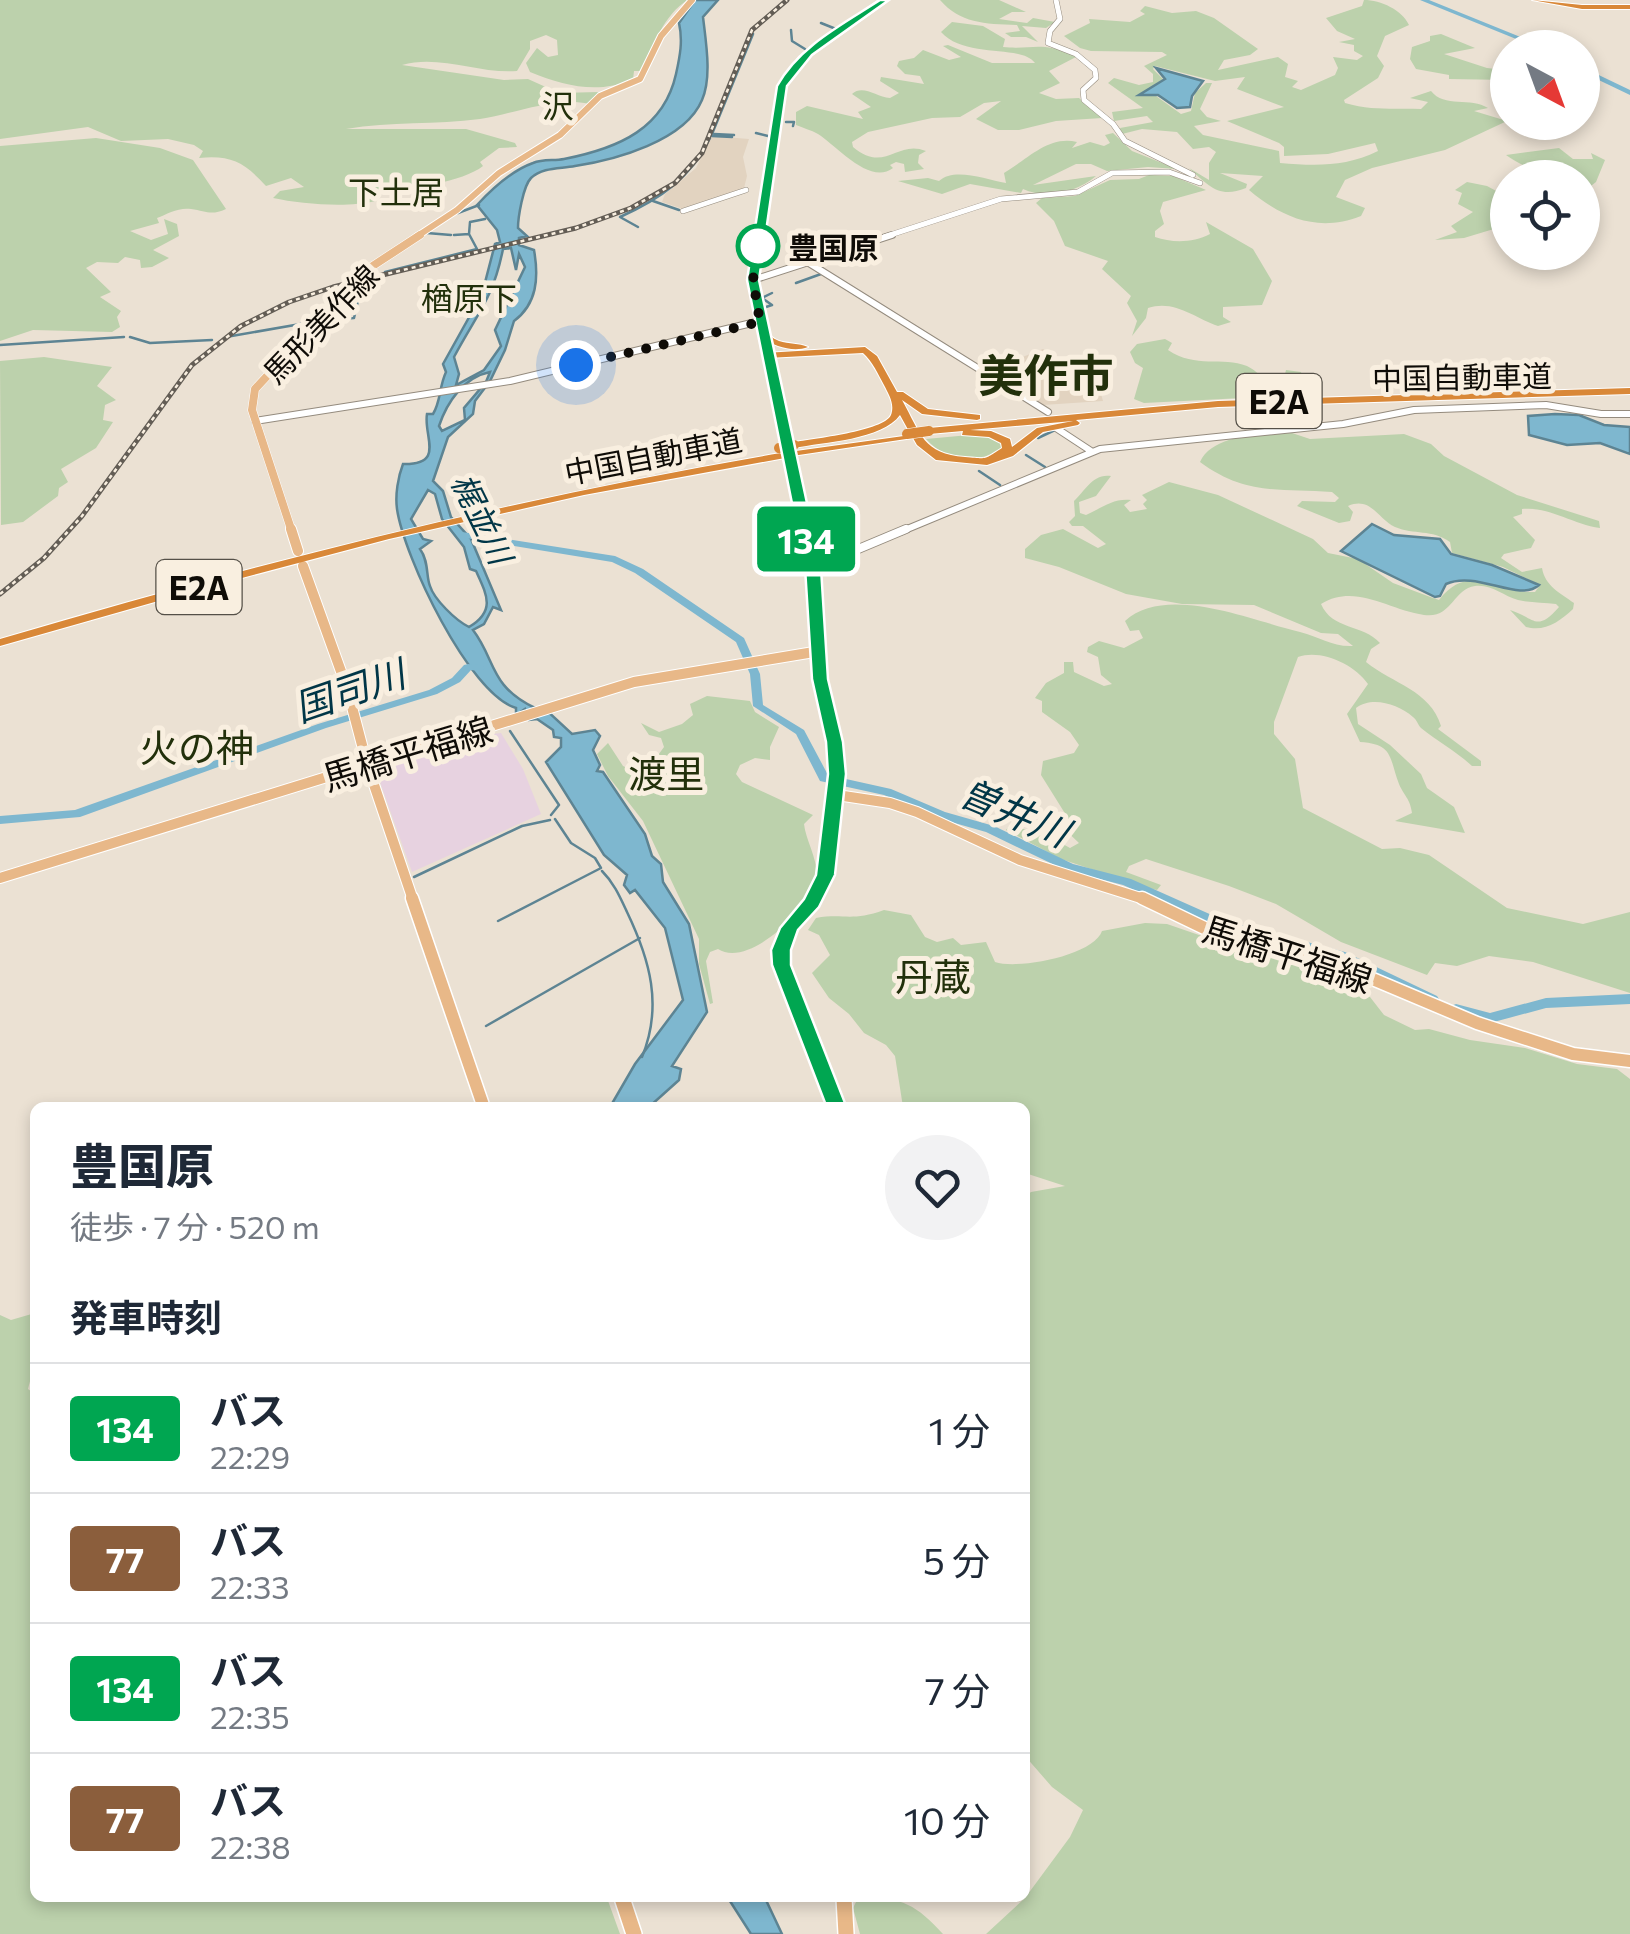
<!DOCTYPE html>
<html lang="ja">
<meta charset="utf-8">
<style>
body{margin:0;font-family:Commissioner,"Noto Sans JP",sans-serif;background:#f2f2f3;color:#1f2937;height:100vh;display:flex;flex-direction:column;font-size:38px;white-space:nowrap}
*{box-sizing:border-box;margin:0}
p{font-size:32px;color:#747a83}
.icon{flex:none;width:55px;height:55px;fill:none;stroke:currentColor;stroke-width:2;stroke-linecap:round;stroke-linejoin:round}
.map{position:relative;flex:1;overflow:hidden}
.sheet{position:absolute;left:30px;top:1102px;width:1000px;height:800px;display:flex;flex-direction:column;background:#fff;border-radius:15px;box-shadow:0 5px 15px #0003}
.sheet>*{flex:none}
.badge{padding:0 20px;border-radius:8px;font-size:35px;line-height:65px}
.needle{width:65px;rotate:139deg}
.fabs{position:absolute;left:1490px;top:30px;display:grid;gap:20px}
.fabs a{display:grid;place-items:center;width:110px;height:110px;border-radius:50%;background:#fff;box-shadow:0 5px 15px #0003;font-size:50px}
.you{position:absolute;width:50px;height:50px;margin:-25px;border:8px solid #fff;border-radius:50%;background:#1a73e8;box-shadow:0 0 0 15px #1a73e833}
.map>.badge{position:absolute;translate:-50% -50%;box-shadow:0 0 0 5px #fff}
h2{padding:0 40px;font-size:38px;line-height:90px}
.round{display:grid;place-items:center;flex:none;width:105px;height:105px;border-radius:52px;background:#f2f2f3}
.overview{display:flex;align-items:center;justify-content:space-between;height:170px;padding:0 40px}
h1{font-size:48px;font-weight:800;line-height:75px}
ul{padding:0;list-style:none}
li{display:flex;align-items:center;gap:30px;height:130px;padding:0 40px;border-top:2px solid #e0e1e3}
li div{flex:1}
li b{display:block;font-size:38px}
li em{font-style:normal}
li .badge{min-width:110px;font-weight:700;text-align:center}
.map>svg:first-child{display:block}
</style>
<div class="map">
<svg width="1630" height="1934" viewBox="0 0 1630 1934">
<rect width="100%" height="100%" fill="#ebe1d3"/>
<!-- commercial -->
<path fill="#e2d3c0" d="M712,136L749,139L743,157L747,176L744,188L683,209L662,202L665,194L696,168Z
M1043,349L1098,383L1103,401L1043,405L986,371Z"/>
<!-- education -->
<path fill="#e7d2e0" d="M501,733L523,769L541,814L412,872L376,771L382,765L478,736Z"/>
<!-- green -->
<path fill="#bcd1ac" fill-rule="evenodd" d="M0,0H688C664,14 653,46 642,71H634L633,80C596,94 565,86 530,72L526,63L537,48L548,57L558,55L557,40L546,35L530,41V49L517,71C479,74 439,54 402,65L504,80L528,79L559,93L599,92L589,104C556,96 514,114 480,119C436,125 391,121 346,129H466L515,143L517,147L499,148L480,162L483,166C463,182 409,189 384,191L375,193V201C348,208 301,204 273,198L280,191L304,187L291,178L266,186C244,162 231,155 199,158L203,151L194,145L168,139L121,141L88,127L0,139Z
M940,0H999L1026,12H1012L999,19L1027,23L1033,18L1055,22L1046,28L1022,26L1038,42L1026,37H1011L1005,33L1020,31L1017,25C984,24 960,23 940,0Z
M1364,0C1381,0 1402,10 1409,25L1385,36L1377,56L1384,66L1378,78L1344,100L1345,103C1373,111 1394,108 1421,109L1428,102L1410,98L1431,91C1444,108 1471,97 1488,108L1474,111L1507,121L1445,150L1372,168L1345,180L1336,197L1365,208L1361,216C1318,233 1282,218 1249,190L1263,176L1220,173L1247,184L1246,188C1219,199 1209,186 1189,168L1209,180V163L1216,152L1209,147L1193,149L1177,132L1142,129L1122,134L1120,128L1153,122L1147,116L1114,121L1112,112L1143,108L1108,83L1114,78L1139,85L1153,82V74L1144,66L1167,55L1162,52L1091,51L1080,48L1064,36L1090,23L1089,19L1130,22L1145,14L1140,11L1145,6L1172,13L1196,11L1214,18L1258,49L1250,55L1224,60L1218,70L1278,57L1288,64L1285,77L1298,81L1292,87L1301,90L1335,75L1338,68L1333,57L1357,60L1363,56L1354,51V45L1339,42L1355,39L1337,31L1326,18L1362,6ZM1155,66L1215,81L1245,77L1237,89L1284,107L1227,121L1279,143L1284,147V156L1328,154L1375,143L1378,151C1345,167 1316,166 1280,163L1279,151L1203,135L1194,126L1221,121L1207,117L1200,109L1212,83H1206L1195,93L1191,111L1181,114L1156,96L1139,95L1163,79L1153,69Z
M952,22L983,26L1005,39L1003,47C1031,50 1040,41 1071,54L1076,57L1049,71L1060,83L1039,93L1056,99L1079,98L1102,118L1056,121L1019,130H998L976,119L1001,101L984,103L960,117L932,118L868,132L852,142L853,147C885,174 897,139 926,151L919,155L918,163L924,169L905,172L904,164L896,162L890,165L893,168C870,186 837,146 818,134C811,130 803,128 796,125V112L807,106L863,119L858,112L871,107L852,94C863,84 876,97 890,98L899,93L880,81L881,77L924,84L920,76L905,74L897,66L899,61L914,58L923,50L949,60L961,57L943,46L948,45L992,63H1035C1021,44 965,59 941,32Z
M1441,34L1475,48L1444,54L1487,68L1505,70L1507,80L1449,79V75L1416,69L1410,59L1412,47L1430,41V36Z
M1113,133L1132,151L1177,169L1148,167L1107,171L1091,164H1076L1033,185L1096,176C1077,192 1046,200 1023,189L1021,193L970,184L942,194L898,181L928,178L939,181C954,167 985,179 1006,183L1004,173C1027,160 1048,135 1077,142L1072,148L1090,142L1104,146L1110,143L1105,135Z
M96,138L160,148L193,160L226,209C211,216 206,211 191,209C179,207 167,214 157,218L159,223L130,231L151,240L168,234L164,219L177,224L179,236L153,250L169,258L152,267L141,268L140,260L125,257L118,263L97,262L86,268L111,292L100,297L121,311L117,317L120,327L112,332L33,330L0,341V146Z
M1559,148L1573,159H1593L1591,153L1605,160L1596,182L1583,192L1582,178C1555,178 1528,171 1506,155Z
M1149,175L1173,176L1206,190L1163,202L1160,211L1164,224L1155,231V237C1172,243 1193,243 1210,234L1206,222L1253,249L1272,281L1262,305L1223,307V317L1231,322L1218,326C1195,318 1174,299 1148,308L1146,318L1132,336L1137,321L1127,303L1131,296L1102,269L1108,261L1065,246L1054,221L1036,203L1042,198L1075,196L1110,180L1139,179Z
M1467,182L1487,186L1500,193L1507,192V225L1464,238L1435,240L1457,232L1451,226L1473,212L1458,204L1462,193L1455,190Z
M1165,339L1172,343L1168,350C1196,369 1222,356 1247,366C1260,372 1266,385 1282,386L1286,370L1301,372L1304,384L1314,389L1281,396L1144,403L1134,399L1143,368L1135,363L1130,352L1137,344Z
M44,357L112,367L97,386L116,400L105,405L103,420L113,422L96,448L61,469L68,482L59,488L58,496L23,522L1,525L0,361Z
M1292,433L1310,439L1404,434L1431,444L1444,456L1517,495L1599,521L1600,528C1572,524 1549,506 1522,509V514L1513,517L1535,540L1531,548L1504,554L1501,558L1522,572L1542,568C1545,586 1560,593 1574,603L1573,609C1559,622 1545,632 1526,627L1510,610C1535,618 1536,633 1559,607L1556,604C1544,602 1530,603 1518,600C1503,596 1492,584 1475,586C1453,589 1452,619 1424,615C1388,610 1356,583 1321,604C1332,630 1363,624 1380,643L1371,649L1366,662C1393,684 1430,690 1441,726L1438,729L1481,761V766H1472C1456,751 1438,742 1421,728C1418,725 1417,720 1413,717C1398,704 1372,696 1356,708L1358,724L1390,745L1421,774L1427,788L1454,807L1465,833L1395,821L1412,813C1410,798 1404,796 1399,784C1389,758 1394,744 1360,742L1347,714L1368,684C1354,664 1321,649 1298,657L1274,722V734L1295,759L1303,808L1382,849L1400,848L1429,855L1507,908L1583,924L1630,912V993L1533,962L1489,956L1457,966L1435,963L1427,975L1341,942L1276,904L1229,886L1146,859L1129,866L1126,872L1161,885L1157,890L1148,888L1061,859L1006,830L1009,826L1043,833L1070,848L1079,843L1059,824L1066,815L1041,775L1043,761L1074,753L1079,745L1070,732L1042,712V701L1035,698L1046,683L1064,673V662H1073L1074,672L1104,686L1112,684L1101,675L1098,657L1087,652L1088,647L1099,641L1124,648L1143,638L1139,630L1130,631L1125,621C1166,583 1253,621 1300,632C1320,637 1332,647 1353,646L1338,634L1321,633L1254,605L1182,604L1126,594L1059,567L1025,558V549L1041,535L1063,529L1098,548L1106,544L1083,526H1072L1069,522L1075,516L1074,501C1085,491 1093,473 1111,476L1096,496L1079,502L1080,513L1086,515C1102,508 1113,498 1131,500L1124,505L1130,512L1147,509L1143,504L1147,500L1142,495L1169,482L1218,495L1313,539L1328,553L1358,559L1393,583L1433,598L1439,600C1470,561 1492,594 1535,592L1540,585L1503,567L1452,553L1450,542C1432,529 1414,535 1395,527C1378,519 1371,496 1348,506L1353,512L1350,521L1339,523L1297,506L1302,501L1335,502L1339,498L1332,492C1279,488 1246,496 1200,462C1213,433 1265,434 1292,433Z
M980,434L995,436L1005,447C981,464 946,462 926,439Z
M707,696L750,701L755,712L779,727L770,747V760L755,758L740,765L736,774L742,782L813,815L804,824C806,843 822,865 815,885C804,913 748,968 718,949L710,952L706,961L713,1003L710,1004L699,964V939L643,821L608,776L597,754L608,743L623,766L634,771L653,762L664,747L661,738L649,735L641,723L659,732L682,724L693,715L690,704Z
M884,910L911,915L925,937L937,942L953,938L961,945L986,942L995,962C1019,970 1094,955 1102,931L1145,923L1167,924L1228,945L1321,967L1370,997L1384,1015L1415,1030L1429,1029L1470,1040L1525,1048L1577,1064L1617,1069L1630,1079V1934H986L1025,1898L1070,1837L1083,1810L1052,1787L1025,1756V1197L1031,1192L1065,1186L1025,1173V1108L903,1107L895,1056L886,1045L864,1033L849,1014L829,998L812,973L830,955L819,935L808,930L816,918C844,913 851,922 884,910Z
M35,1313V1362L28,1389L35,1394V1898H607L620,1934H0V1315L11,1320Z
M858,1898C900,1897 914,1902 943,1934H860L853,1908Z"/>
<!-- water -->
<path fill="#7eb7cf" stroke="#5d8493" stroke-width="2.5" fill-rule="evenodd" d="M695,0H718L703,17C706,43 712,77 702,100C685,141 615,160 575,166C560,169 543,167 531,178C523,186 518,218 518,228L527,236L519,238V245L534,250C539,278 537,304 514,321L505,350L490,381L475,401L473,414L448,437L433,481L443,491L451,517L471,539L501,610L493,607L484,624L473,630C496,660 489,686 535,708L543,707L572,734L595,730L600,736L593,750L600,765L597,771L603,772L645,834L652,856L661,864L663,882L689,924L707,1012L672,1066L681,1069L679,1080L649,1107H610L635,1064L683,1000L665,928L635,890L630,893L624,885L627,875L604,855L546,762L561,747V738L554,737L553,730L537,719L529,720L525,709L516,715V708C469,694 404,557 397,509C395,495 398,477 403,464C446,465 423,436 427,414H433C441,401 439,387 446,372L443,364L482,294L495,244L500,242L497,230L477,205C491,190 513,170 533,163C543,159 554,161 564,159C620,148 664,128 676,74C680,56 683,41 679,23ZM511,248L516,270L519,254L525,267L495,330L501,346L484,370L456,385L459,374L454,357C478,312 493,299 503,249ZM490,372L486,382L464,408L465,420L442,431L439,426C447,402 464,377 490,372ZM428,490L435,494L442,519L464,547L470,569L476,571C487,595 496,611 469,627C455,620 434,599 430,586C426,577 429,561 420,549L431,541L423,539L411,519Z
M1156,68L1203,81L1192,96L1190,107L1177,108L1158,95H1139L1165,79Z
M1555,414L1579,415L1604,425L1630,427V454L1600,443L1567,445L1529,435L1528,416Z
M1372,524L1394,535L1440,539L1451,554L1492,565L1539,585C1519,603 1477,570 1446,584L1440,596L1435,597L1341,551Z
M728,1898H765L782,1934H751Z"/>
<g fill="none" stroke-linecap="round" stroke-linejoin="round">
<!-- stream -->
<path stroke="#5d8493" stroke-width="2.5" d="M821,23L836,29
M791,30L792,41L805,49
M786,122H794L793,126
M756,133L768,136
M712,134L753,34
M714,134L734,135
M712,136L732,137
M653,201L679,210
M458,213L479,205
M638,227L620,217C660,199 691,178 710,138
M427,233L451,235
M454,235L469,234L470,222L485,219
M385,272L477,249L469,234
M796,283L821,274
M763,308L772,305L762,298L772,293
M325,320L354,318L359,296L384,274
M130,337L150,343L212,340
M226,337L312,322
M0,345L124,337
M1038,438L1055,430
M1026,455L1045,467
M979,471L1000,485
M510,731L559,805L551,815
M602,871C614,883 620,897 627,912C650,960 663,1006 642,1057
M414,877L522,826L550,820
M498,921L601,868L595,858L571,843L555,819
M486,1026L640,938"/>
<!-- river -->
<path fill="#7eb7cf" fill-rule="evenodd" d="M1420,0H1429L1548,48H1538Z
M1582,67L1630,90V95L1582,72Z
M462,532L615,556L643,569L744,638L760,674L763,705L804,730L828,775L891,789L945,812L994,826L1073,864L1131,879L1223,920L1345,952L1437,996L1439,999L1437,1002H1429L1337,958L1215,926L1123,885L1065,870L986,832L937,818L884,795L820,781L796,734L753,706L750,674L736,642L635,573L612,562L459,537V533Z
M468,664L480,665L485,668L480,671L471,670L460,682L437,694L326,728L80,817L0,824V816L75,810L318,724L429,690L452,678L464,665Z
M1630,994V1004L1546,1008L1490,1023L1451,1012L1450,1009L1451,1006L1456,1004L1490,1013L1546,998Z"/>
<!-- minor-far2 casing -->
<g stroke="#948b7e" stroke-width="6">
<path id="minor-far2" d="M1056,0L1060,19L1050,31L1048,43L1076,54L1095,70L1096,78L1083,90L1084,100L1113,124L1125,141L1193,175
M683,211L746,190
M884,237L1001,199L1078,192L1112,173L1169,172L1200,183"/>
</g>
<!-- minor-far1 casing -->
<g stroke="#948b7e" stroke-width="8">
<path id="minor-far1" d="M809,263L1048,412
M753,280L892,235
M255,421L510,381L760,321
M1056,428L1091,451
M900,532L1100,449L1343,424L1414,410L1546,405L1601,414H1630"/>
</g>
<!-- minor casing -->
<g stroke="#948b7e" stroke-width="10">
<path id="minor" d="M813,568L906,529"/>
</g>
<!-- major-far4 casing -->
<g stroke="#fff" stroke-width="8">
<path id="major-far4" d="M416,237L457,210L499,173L560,135L600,96L640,79L661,36L692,0
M759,237L782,86L801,59L884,0"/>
</g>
<!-- major-far3 casing -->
<g stroke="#fff" stroke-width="9">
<path id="major-far3" d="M760,235L753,280L805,532
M292,532L252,410L255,389L365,271L420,235"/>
</g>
<!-- major-far2 casing -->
<g stroke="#fff" stroke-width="12">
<path id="major-far2" d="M291,529L298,551
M805,529L813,568L820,679L837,775L825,875L813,900
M303,566L347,688L367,764L413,900
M837,795L890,803L917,812L1020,860L1147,900
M0,878L634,682L820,651"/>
</g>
<!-- major-far1 casing -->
<g stroke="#fff" stroke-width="15">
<path id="major-far1" d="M412,898L484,1108
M814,898L784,937L781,965L837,1108
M1142,898L1217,934L1337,964L1477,1023L1573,1054L1630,1061"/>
</g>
<!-- major casing -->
<g stroke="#fff" stroke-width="18">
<path id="major" d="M622,1898L634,1934
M844,1898L846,1934"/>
</g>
<!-- highway casing -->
<g stroke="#fff" stroke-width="2">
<path id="highway" d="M1532,0L1582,5H1630V9H1582Z
M760,332C769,333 771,338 779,341C789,344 799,343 808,347C793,353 773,346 760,336Z
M865,347L877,356L897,392H903L928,409L980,415V419L977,420L922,414L902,400C921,434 923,454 965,457C989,459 983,460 1002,448L1001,443L989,437L962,435L963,431L929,434L924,431L929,428L1218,401L1630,388V394L1218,407L1076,420L1080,423L1078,425L1043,432L1013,456L987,465L936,460L917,445L913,438L792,456V452L796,451L911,435L900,415C882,440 824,442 794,448L789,445L794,442C812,439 884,431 891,415C895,404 889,395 884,385C878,374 873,362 863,353L767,358L762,355L764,353ZM1073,421L1037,428L1012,447L1010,439L991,431L970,430Z
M781,453L786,456L785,458L584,495L389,539L197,590L0,646V639C257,563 516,498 781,453Z"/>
</g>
<!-- minor-far2 -->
<use href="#minor-far2" stroke="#fff" stroke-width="5"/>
<!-- minor-far1 -->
<use href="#minor-far1" stroke="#fff" stroke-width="6"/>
<!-- minor -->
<use href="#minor" stroke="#fff" stroke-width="8"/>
<!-- major-far4 -->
<use href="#major-far4" stroke="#e8b888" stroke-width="6"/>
<!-- major-far3 -->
<use href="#major-far3" stroke="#e8b888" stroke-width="8"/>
<!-- major-far2 -->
<use href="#major-far2" stroke="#e8b888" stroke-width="10"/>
<!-- major-far1 -->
<use href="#major-far1" stroke="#e8b888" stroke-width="12"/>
<!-- major -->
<use href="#major" stroke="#e8b888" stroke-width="15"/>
<!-- highway -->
<use href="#highway" fill="#d98838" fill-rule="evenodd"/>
<!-- rail casing -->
<g stroke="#635d55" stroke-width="5">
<path id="rail" d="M0,594L44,558L82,516L192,365L241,326L289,302L333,287L576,228L631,208L675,183L702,153L752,30L787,0"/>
</g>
<!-- rail -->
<use href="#rail" stroke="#f9efe0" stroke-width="2.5" stroke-dasharray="4" stroke-linecap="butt"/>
<!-- highway-bridge casing -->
<g stroke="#fff" stroke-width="11" stroke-linecap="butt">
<path id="highway-bridge" d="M907,434L929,431
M779,448L794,445"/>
</g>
<!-- highway-bridge -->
<use href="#highway-bridge" stroke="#d98838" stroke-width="10"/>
</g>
<!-- line -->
<path fill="#00a651" stroke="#fff" stroke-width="2.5" d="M880,0H889L812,55L787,86L759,280L821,568L828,679L843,742L846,774L835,875L819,907L798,930L791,950V965L847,1108L837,1116L827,1108L772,965L771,950L780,928L804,899L816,875L828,774L826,742L812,679L805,568L747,280L777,86C799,46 843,24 880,0Z"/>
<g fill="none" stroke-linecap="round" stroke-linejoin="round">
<!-- walk -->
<path stroke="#0f0c07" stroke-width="10" stroke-dasharray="0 18" d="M576,365L760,322L753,280L758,246"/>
</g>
<!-- markers -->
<circle fill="#fff" stroke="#00a651" stroke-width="5" cx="758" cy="246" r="20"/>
<g text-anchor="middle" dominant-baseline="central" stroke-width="10" stroke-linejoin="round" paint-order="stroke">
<!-- far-stop labels -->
<g font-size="30" font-weight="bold" fill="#0f0c07" stroke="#f9efe0" text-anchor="start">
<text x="788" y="246">豊国原</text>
</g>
<!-- far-street labels -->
<g font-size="30" fill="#0f0c07" stroke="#f9efe0">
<text transform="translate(320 323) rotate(-46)">馬形美作線</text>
<text transform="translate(1462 376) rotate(-1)">中国自動車道</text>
<text transform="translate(653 455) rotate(-11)">中国自動車道</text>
</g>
<!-- far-neighbourhood labels -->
<g font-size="32" fill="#22300b" stroke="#f9efe0">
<text x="558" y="105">沢</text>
<text x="396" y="191">下土居</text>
</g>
<!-- far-quarter labels -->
<g font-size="32" fill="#22300b" stroke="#f9efe0">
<text x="469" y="297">楢原下</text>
</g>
<!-- shield labels -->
<g fill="#f9efe0" stroke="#555048" stroke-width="2.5">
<rect x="1236.5" y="374" width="85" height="54" rx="8"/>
<rect x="156.5" y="560" width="85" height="54" rx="8"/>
</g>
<g font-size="32" font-weight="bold" fill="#0f0c07">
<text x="1279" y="401">E2A</text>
<text x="199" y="587">E2A</text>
</g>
<!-- far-water labels -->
<g font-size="32" font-style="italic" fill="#013647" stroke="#f9efe0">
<text transform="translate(483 518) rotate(64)">梶並川</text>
</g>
<!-- street labels -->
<g font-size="35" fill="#0f0c07" stroke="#f9efe0">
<text transform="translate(407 752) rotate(-17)">馬橋平福線</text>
<text transform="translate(1288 953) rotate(18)">馬橋平福線</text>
</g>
<!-- water labels -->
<g font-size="38" font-style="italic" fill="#013647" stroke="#f9efe0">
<text transform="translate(349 689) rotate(-19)">国司川</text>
<text transform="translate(1015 811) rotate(23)">曽井川</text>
</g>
<!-- neighbourhood labels -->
<g font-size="38" fill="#22300b" stroke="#f9efe0">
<text x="197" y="746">火の神</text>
<text x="666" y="772">渡里</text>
<text x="933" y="975">丹蔵</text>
</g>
<!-- far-town labels -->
<g font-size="45" font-weight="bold" fill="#22300b" stroke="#f9efe0">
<text x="1046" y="373">美作市</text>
</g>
</g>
</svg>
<div class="fabs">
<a><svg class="needle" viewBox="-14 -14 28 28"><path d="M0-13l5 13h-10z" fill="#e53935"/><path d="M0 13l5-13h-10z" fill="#747a83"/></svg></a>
<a><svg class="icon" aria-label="locate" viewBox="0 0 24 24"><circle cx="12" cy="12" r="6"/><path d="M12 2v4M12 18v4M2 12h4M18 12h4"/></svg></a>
</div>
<div class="you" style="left:576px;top:365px"></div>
<b class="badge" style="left:806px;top:539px;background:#00a651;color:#fff">134</b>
<section class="sheet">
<div class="overview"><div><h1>豊国原</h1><p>徒歩 · 7 分 · 520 m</p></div><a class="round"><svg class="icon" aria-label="heart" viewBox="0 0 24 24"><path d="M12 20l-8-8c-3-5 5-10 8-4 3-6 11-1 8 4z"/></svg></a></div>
<h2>発車時刻</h2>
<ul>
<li><span class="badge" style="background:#00a651;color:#fff">134</span><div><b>バス</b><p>22:29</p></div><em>1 分</em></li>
<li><span class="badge" style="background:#8b5e3c;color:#fff">77</span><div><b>バス</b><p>22:33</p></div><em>5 分</em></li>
<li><span class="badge" style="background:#00a651;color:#fff">134</span><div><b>バス</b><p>22:35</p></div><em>7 分</em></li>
<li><span class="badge" style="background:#8b5e3c;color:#fff">77</span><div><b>バス</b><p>22:38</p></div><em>10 分</em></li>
</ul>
</section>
</div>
